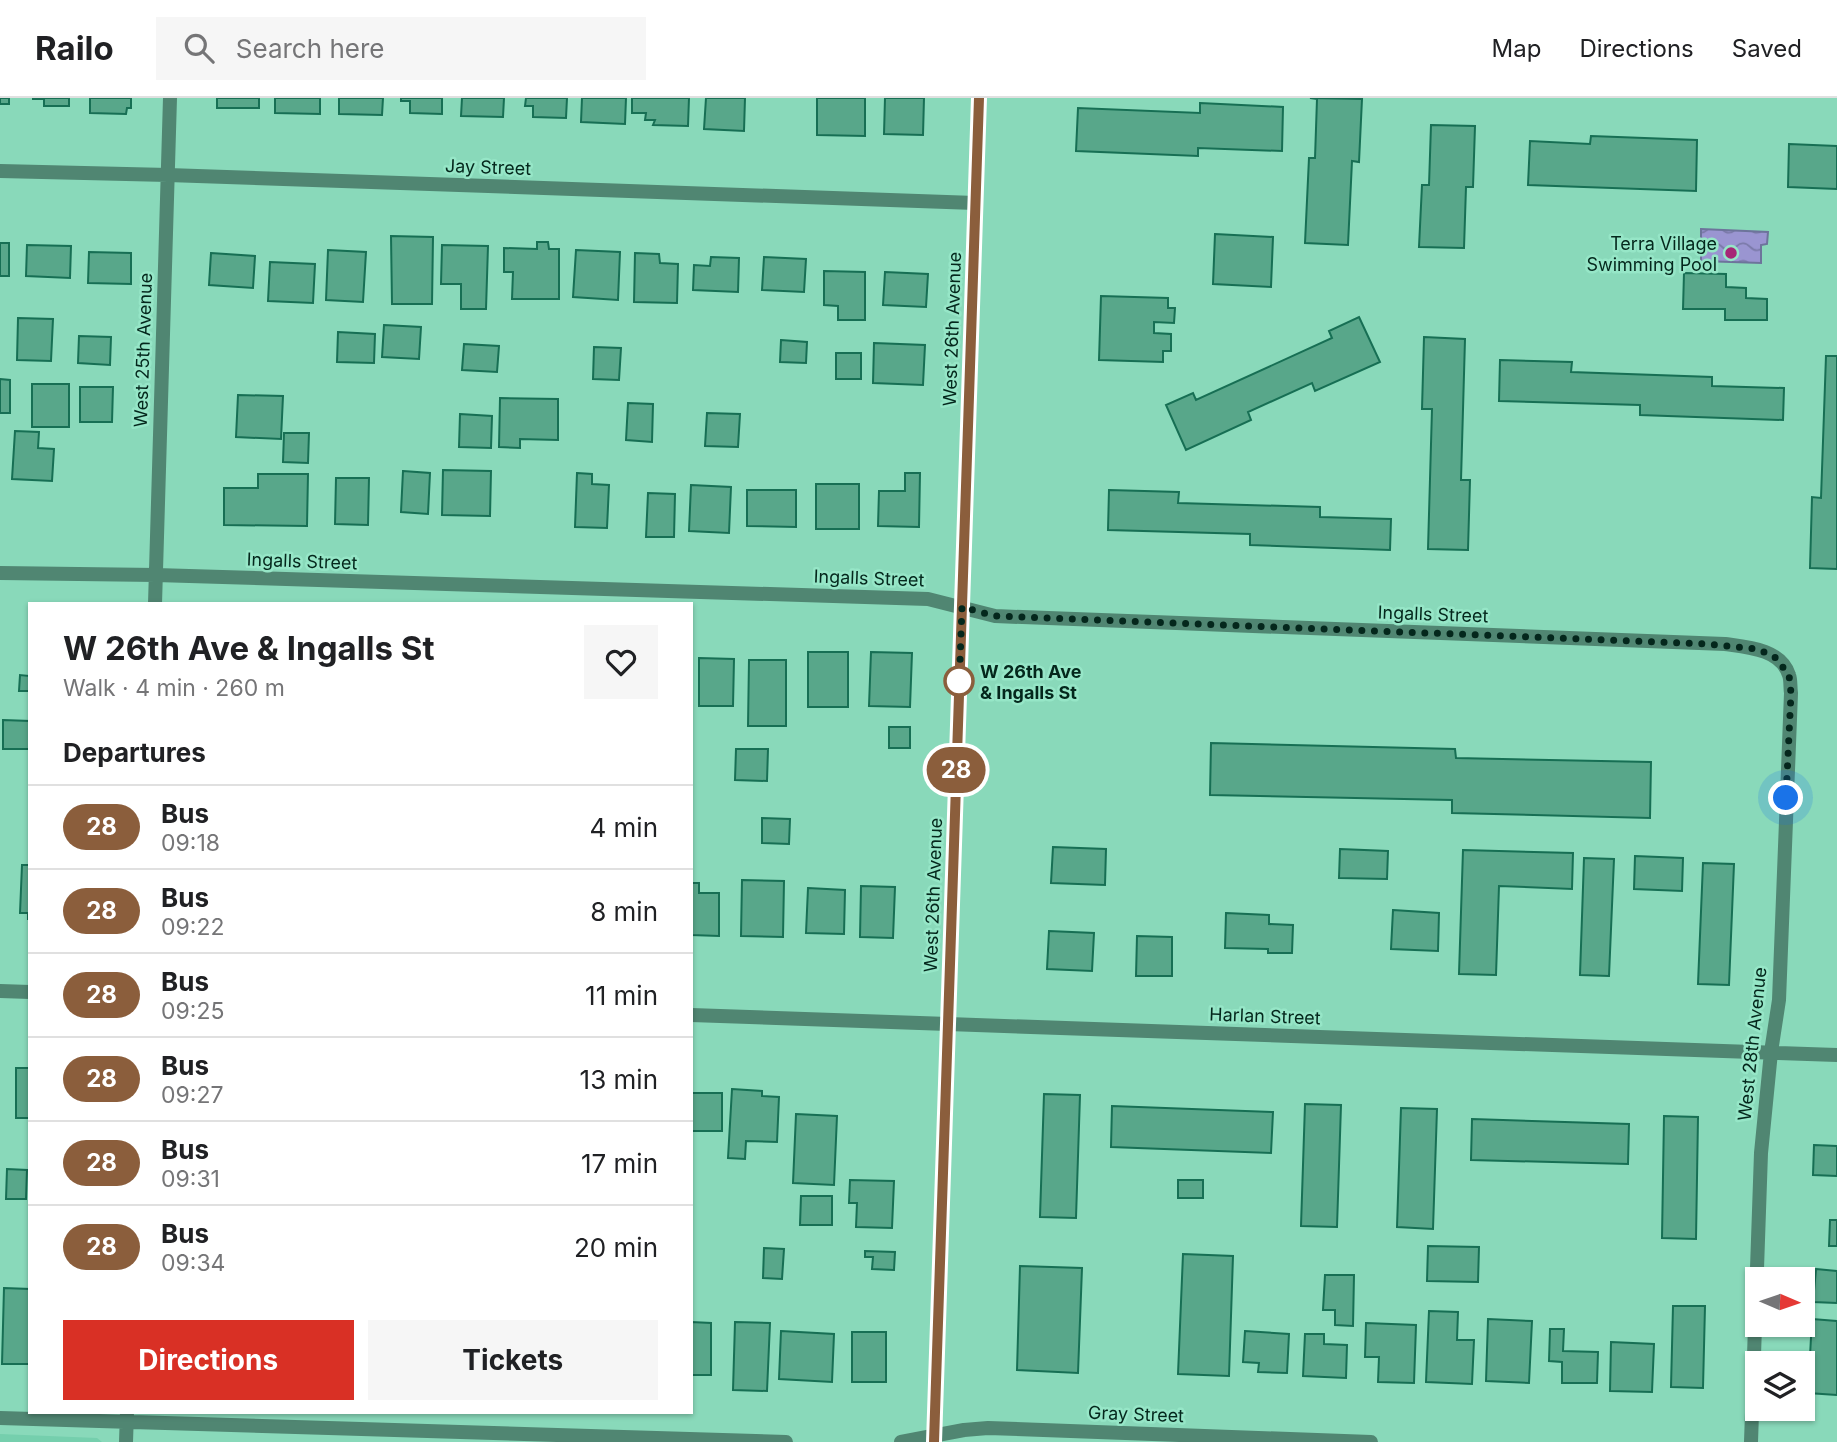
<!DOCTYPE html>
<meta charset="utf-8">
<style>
body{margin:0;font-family:Inter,sans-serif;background:#f6f6f6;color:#202124;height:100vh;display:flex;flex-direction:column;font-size:26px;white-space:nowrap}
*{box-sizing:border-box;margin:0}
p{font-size:23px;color:#757577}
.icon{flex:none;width:38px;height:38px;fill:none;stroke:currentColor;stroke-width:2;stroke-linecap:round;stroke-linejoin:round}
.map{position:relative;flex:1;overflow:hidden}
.details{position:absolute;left:28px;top:504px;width:665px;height:812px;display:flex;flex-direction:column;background:#fff;border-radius:0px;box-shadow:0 2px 5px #0004}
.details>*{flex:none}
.badge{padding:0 14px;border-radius:23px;font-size:24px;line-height:46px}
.needle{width:46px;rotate:92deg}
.buttons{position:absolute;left:1745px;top:1169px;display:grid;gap:14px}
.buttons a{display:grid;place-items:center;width:70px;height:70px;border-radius:0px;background:#fff;box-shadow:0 2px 5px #0004;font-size:35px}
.you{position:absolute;width:35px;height:35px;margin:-18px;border:5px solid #fff;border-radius:50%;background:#1a73e8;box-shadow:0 0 0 10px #1a73e833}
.map>.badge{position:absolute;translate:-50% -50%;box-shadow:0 0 0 4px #fff}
h2{padding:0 35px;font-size:26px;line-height:63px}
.round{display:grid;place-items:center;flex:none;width:74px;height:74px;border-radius:0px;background:#f6f6f6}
.head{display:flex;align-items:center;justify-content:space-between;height:119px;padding:0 35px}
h1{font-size:33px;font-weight:700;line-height:52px}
.cta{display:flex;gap:14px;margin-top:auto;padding:14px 35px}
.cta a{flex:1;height:80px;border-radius:0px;background:#d93025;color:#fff;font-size:28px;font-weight:700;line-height:80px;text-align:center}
.cta a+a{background:#f6f6f6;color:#202124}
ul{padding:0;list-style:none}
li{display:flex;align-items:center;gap:21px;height:84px;padding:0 35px;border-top:2px solid #e0e0e0}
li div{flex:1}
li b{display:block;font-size:26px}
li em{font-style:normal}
li .badge{min-width:77px;font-weight:700;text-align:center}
header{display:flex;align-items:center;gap:42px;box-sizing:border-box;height:98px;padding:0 35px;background:#fff;border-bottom:2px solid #e0e0e0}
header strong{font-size:33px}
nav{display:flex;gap:38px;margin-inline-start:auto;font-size:24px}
.search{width:490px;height:63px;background:#f6f6f6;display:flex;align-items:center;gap:18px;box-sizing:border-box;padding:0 24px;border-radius:0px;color:#757577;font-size:26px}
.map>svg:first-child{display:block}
</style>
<header>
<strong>Railo</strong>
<div class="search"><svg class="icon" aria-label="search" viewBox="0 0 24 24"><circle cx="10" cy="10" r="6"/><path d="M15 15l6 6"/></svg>Search here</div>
<nav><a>Map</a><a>Directions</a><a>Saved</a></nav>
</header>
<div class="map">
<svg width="1837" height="1344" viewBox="0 0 1837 1344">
<defs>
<pattern id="water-waves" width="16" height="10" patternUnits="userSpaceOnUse" patternTransform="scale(1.75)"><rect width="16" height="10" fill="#9a95d1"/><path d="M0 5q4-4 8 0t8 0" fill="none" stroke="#7b7aa9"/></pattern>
</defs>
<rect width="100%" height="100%" fill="#89d9ba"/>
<!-- built -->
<path fill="#75cfad" d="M0,1336L97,1340L102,1344H0Z"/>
<!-- water -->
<path fill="url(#water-waves)" stroke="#6d749b" stroke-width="2" d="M1701,131L1768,134L1767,146L1761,147V165L1701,163Z"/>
<!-- building -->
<path fill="#58a78a" stroke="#176f54" stroke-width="2" d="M0,0H9V6H0Z
M33,0H69V8H44V1H33Z
M90,0H131V10H127L126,16L90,15Z
M217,0H259V10H217Z
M275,0H320V16L275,15Z
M339,0H383L382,17L339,16Z
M401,0H442V16L410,15V3H401Z
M462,0H504L503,19L461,18Z
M526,0H567L566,20L533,19V8H525Z
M582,0H626L625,26L581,24Z
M632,0H689L688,28L653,27L655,22H645L646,15H632Z
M706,0H745L744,33L704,31Z
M817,0H865V38L817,37Z
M885,0H924L923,37L884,36Z
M1310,0L1362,1L1359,64L1352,63L1348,147L1305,145L1309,60H1315L1317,1Z
M1200,5L1283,9L1282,53L1198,50V58L1076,53L1078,10L1200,15Z
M1431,27L1475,28L1473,89H1466L1464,150L1419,149L1422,87H1429Z
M1591,38L1697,42L1696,93L1528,87L1530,43L1590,46Z
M1789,46L1837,48V91L1788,89Z
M1215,136L1273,139L1271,189L1213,186Z
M391,138L433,139L432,206H392Z
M537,144H548L549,151H559V201H512L513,174H504V150L537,151Z
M0,145H9V178H0Z
M27,147L71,148L70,180L26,178Z
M442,147L488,148L486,211H461V186H441Z
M328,152L366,154L363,204L326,202Z
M576,152L620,154L618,202L573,199Z
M89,154L131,155V186L88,185Z
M211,155L255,158L253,190L209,187Z
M635,155L659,156L660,165L678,166L677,205L634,204Z
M711,159L739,160L738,194L693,192L694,167L710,168Z
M764,159L806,161L804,194L762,192Z
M270,164L315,166L313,205L268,203Z
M824,173L865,174V222H838V208L824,207Z
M885,174L928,176L926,209L883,207Z
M1684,175L1726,176V189L1746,190V200L1767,201V222H1725V211H1683Z
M1101,198L1168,200V210H1175L1174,225L1154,224V235L1171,236V253H1163V264L1099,262Z
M1359,219L1380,264L1315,293L1312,285L1248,314L1251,322L1186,352L1166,307L1193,295L1196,302L1332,240L1329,233Z
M18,220L53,221L51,263L17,262Z
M384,227L421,229L419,261L382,259Z
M338,234L375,236L374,265L337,264Z
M79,238L111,239L110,267L78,265Z
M1424,239L1465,241L1461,382H1470L1468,452L1428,451L1432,311H1422Z
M781,242L807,244L806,265L780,264Z
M874,245L925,247L923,287L873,285Z
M464,246L499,248L497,274L462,272Z
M594,249L621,250L619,282L593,281Z
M836,255H861V281H836Z
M1826,258H1837V471L1810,470L1812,399L1821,400Z
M1500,262L1572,264L1571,274L1712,279V288L1784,290L1783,322L1640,317V307L1499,303Z
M0,281L10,282V315H0Z
M32,286H69V329H32Z
M80,289H113L112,324H80Z
M238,297L283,298L281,341L236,339Z
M500,300L558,301V342L520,341V350L499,349Z
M628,305L653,306L652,344L626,342Z
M707,315L740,316L738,349L705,348Z
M460,316L492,318L491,350L459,349Z
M15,333L39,334L38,350L54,351L52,383L12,381Z
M284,335H309L308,365L283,364Z
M443,372L491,373L490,418L442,417Z
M403,373L430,375L428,416L401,414Z
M577,375L592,376V386L609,387L607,430L575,429Z
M905,375H920L919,429L878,428L879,393H905Z
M258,376H308L307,428L224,427V390H258Z
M336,380H369L368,427L335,426Z
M816,386H859V431H816Z
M691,387L731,389L729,435L689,433Z
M747,392H796V429L747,428Z
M1109,392L1179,394L1178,405L1320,409V419L1391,421L1390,452L1250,447V436L1108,432Z
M648,395L675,396L674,439H646Z
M30,535V593H19L20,577L29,578Z
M808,554H848V609H808Z
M871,554L912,555L910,609L869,608Z
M699,560L734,561L733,608H699Z
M749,562H786V628H748Z
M3,622L30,623V651H3Z
M889,629H910V650H889Z
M1211,645L1455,651L1456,660L1651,664L1650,720L1452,715V702L1210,697Z
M736,651H768L767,683L735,682Z
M762,720L790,721L789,746L762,745Z
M1053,749L1106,751L1105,787L1051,785Z
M1340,751L1388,753L1387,781L1339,780Z
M1463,752L1573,755L1572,791L1499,788L1496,877L1459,876Z
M1635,758L1683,760L1682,793L1634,791Z
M1584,760L1614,761L1609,878L1580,877Z
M1703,765L1734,766L1729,887L1698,886Z
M22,767H30V821H28V815H20Z
M742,782L784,783L783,839L741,838Z
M691,785H699V795H719V838L691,837Z
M861,788L895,789L893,840L860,839Z
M808,790L845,792L844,836L806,835Z
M1393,812L1439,815L1438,853L1391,851Z
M1226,815L1269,817V826L1293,827L1292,855H1268V851L1225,850Z
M1049,833L1094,835L1092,873L1047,871Z
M1137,838L1172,839V878H1136Z
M16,970H30V1020H16Z
M732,991L762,993V998L779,999L777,1044L746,1043L745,1061L728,1060Z
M691,995H722V1033H691Z
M1044,996L1080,997L1076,1120L1040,1119Z
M1305,1006L1341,1007L1337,1129L1301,1128Z
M1112,1008L1273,1014L1271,1055L1111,1049Z
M1401,1010L1437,1011L1433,1131L1397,1129Z
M796,1016L837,1018L834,1087L793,1085Z
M1664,1018L1698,1019L1696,1141L1662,1140Z
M1472,1021L1629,1026L1628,1066L1471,1062Z
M1814,1047L1837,1048V1078L1813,1077Z
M7,1071L27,1072L26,1101H6Z
M850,1082L894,1083L892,1130L856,1129L857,1105H849Z
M1178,1082H1203V1100H1178Z
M801,1098H832V1127H800Z
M1830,1122H1837V1148H1829Z
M1428,1148L1479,1149L1478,1184L1427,1183Z
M764,1150L784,1151L782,1181L763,1180Z
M865,1153L895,1154L894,1172L872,1171L873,1159H865Z
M1183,1156L1233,1158L1229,1278L1178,1276Z
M1020,1168L1082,1170L1078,1275L1017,1272Z
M1816,1171L1837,1173V1205L1813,1204Z
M1325,1177H1354L1353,1228L1335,1227V1212H1323Z
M4,1190L30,1191V1266H2Z
M1673,1208H1705L1703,1290L1671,1289Z
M1429,1213L1458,1214L1457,1242H1474L1472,1286L1426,1284Z
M1488,1221L1532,1223L1529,1285L1486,1283Z
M1812,1221L1837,1223V1297L1808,1295Z
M691,1224L711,1225V1277H691Z
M735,1224L770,1225L767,1293L733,1292Z
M1366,1225L1416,1227L1414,1285L1378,1284L1379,1259H1365Z
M1550,1231H1564L1563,1253L1598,1254L1597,1285H1562V1264L1549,1263Z
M781,1233L834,1236L832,1284L779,1281Z
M1245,1233L1289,1236L1287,1275L1258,1274L1259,1265L1243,1264Z
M852,1234H886V1284H852Z
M1305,1236H1324V1246L1347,1247L1346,1280L1303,1278Z
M1611,1244L1654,1246L1652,1294L1610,1293Z"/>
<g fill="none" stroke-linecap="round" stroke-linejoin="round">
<!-- minor -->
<path stroke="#508672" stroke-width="14" d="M0,73L168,77L975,105
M0,475L156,477L928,501L995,518L1725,546C1747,549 1781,551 1789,577C1791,582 1790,589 1791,595L1779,902L1771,954L1761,1055L1751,1344
M155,506L170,0
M948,926L1837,957
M0,1320L786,1344
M126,1344L127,1314
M901,1344L964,1332L988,1330L1371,1344"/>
<!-- tertiary -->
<path stroke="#508672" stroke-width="14" d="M0,893L30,894
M691,917L948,926
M934,1344L979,0"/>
</g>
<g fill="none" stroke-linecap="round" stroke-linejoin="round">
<!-- line casing -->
<g stroke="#fff" stroke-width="16">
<path id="line" d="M934,1344L979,0"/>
</g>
<!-- line -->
<use href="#line" stroke="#8b5e3c" stroke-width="10"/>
<!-- walk -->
<path stroke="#04271c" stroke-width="7" stroke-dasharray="0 12.6" d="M959,583V591L962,509L995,518L1708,546L1756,551L1774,558L1789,577L1791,595L1786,700"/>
</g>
<!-- markers -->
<circle fill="#a62676" stroke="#96e6c7" stroke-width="2.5" cx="1731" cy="155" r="7"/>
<circle fill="#fff" stroke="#8b5e3c" stroke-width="3.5" cx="959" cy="583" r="14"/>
<g text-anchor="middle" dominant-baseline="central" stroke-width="5" stroke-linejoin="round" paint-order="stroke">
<!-- street labels -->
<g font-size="18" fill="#04271c" stroke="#96e6c7">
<text transform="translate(488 69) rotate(2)">Jay Street</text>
<text transform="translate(952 231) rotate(-88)">West 26th Avenue</text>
<text transform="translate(143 252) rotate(-88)">West 25th Avenue</text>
<text transform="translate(302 463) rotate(2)">Ingalls Street</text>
<text transform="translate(869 480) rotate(2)">Ingalls Street</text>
<text transform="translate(1433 516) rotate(2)">Ingalls Street</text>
<text transform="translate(933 797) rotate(-88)">West 26th Avenue</text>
<text transform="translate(1265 918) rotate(2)">Harlan Street</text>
<text transform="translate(1752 946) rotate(-84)">West 28th Avenue</text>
<text transform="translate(1136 1316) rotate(2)">Gray Street</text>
</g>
<!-- poi labels -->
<g font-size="18" fill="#04271c" stroke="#96e6c7" text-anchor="end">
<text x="1717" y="145">Terra Village<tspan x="1717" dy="21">Swimming Pool</tspan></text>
</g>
<!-- stop labels -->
<g font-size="18" font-weight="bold" fill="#04271c" stroke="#96e6c7" text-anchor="start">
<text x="980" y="573">W 26th Ave<tspan x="980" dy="21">&amp; Ingalls St</tspan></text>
</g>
</g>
</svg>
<div class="buttons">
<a><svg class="needle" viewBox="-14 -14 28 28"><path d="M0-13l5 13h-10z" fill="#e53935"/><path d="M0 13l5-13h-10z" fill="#757577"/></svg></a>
<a><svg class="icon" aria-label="layers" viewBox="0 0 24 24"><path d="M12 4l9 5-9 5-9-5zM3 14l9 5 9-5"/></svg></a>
</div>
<div class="you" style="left:1786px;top:700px"></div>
<b class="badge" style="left:956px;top:672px;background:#8b5e3c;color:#fff">28</b>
<section class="details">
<div class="head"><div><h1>W 26th Ave &amp; Ingalls St</h1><p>Walk · 4 min · 260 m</p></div><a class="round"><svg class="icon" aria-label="heart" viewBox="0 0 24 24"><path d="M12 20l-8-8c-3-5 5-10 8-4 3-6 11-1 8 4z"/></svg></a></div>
<h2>Departures</h2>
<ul>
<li><span class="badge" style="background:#8b5e3c;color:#fff">28</span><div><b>Bus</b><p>09:18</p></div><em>4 min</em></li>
<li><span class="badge" style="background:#8b5e3c;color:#fff">28</span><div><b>Bus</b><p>09:22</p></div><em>8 min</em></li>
<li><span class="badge" style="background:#8b5e3c;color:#fff">28</span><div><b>Bus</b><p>09:25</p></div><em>11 min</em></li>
<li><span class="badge" style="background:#8b5e3c;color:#fff">28</span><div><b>Bus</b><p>09:27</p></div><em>13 min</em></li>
<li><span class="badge" style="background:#8b5e3c;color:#fff">28</span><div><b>Bus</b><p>09:31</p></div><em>17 min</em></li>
<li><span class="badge" style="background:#8b5e3c;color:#fff">28</span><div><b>Bus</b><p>09:34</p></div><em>20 min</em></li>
</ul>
<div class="cta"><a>Directions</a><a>Tickets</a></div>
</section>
</div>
